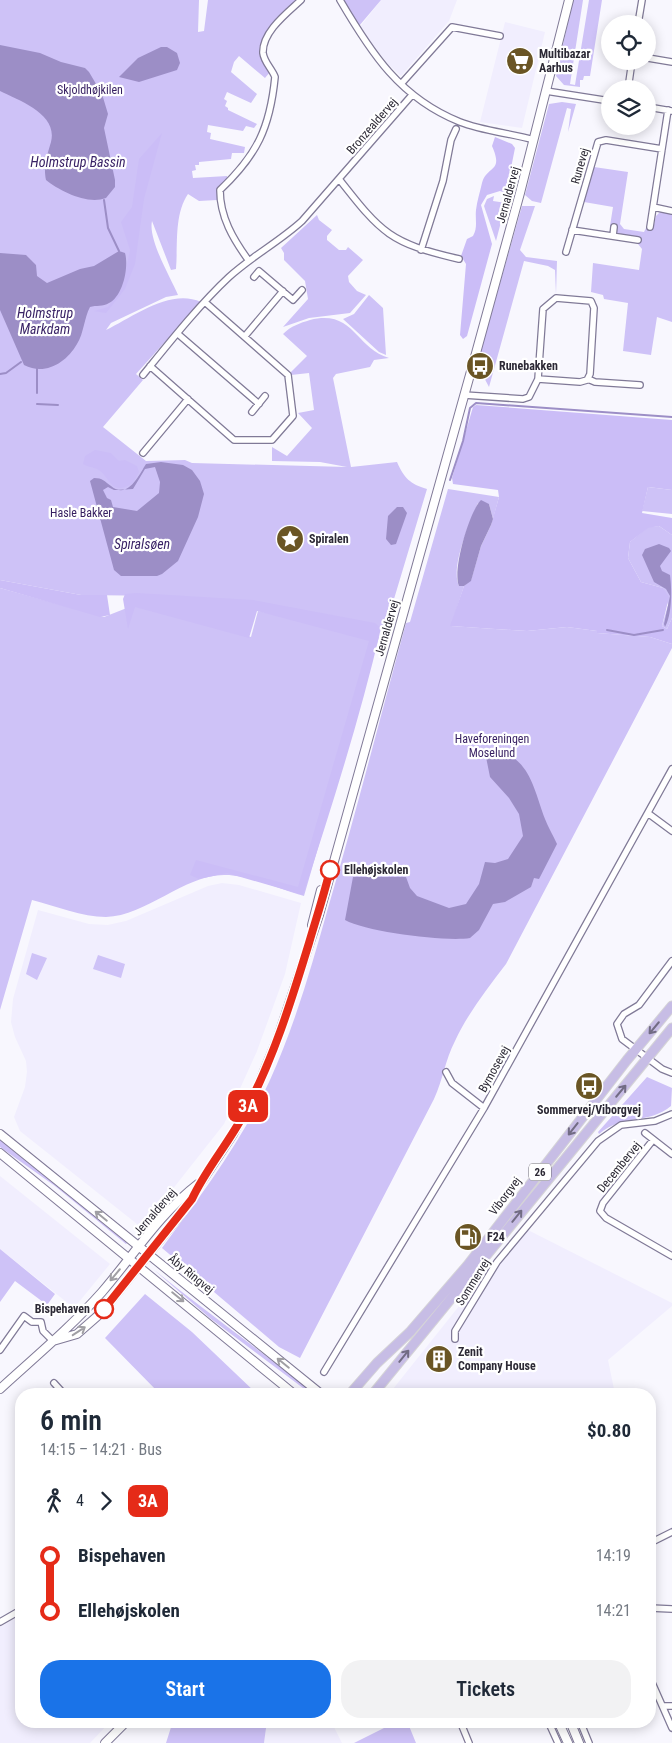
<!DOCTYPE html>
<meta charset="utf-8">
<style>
body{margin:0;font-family:"Roboto Condensed",sans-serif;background:#f2f2f3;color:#1f2937;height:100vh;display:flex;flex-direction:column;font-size:19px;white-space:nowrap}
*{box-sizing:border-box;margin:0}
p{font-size:16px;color:#747a83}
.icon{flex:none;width:28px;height:28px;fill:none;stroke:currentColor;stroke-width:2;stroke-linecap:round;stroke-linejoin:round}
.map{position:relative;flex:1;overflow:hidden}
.details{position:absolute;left:15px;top:1388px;width:641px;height:340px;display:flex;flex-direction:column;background:#fff;border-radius:20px;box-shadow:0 2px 12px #0003}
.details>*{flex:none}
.badge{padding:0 10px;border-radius:8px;font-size:18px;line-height:32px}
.buttons{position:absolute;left:601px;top:15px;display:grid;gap:10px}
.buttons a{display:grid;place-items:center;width:55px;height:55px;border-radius:50%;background:#fff;box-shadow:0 2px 12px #0003;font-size:25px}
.map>.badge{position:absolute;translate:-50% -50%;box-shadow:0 0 0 2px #fff}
.legs{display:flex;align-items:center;gap:8px;height:55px;padding:0 25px;font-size:16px}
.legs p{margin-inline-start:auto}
.summary{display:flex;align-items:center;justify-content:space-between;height:85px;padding:0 25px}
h1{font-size:28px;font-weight:600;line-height:38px}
.action{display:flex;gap:10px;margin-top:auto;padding:10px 25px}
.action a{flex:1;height:58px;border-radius:20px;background:#1a73e8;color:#fff;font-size:20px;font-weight:600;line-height:58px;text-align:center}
.action a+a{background:#f2f2f3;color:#1f2937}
ul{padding:0 25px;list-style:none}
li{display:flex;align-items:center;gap:18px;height:55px;font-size:19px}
li i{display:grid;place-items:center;width:8px;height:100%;margin:0 6px;background:currentColor}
li i::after{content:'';width:12px;height:12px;margin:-6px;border:4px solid;border-radius:50%;background:#fff}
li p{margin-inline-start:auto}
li:first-child i{background:linear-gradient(#0000 50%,currentColor 0)}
li:last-child i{background:linear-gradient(currentColor 50%,#0000 0)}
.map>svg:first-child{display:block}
</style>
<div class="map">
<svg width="672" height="1743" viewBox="0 0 672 1743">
<rect width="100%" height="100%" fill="#f8f7fe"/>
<!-- built -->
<path fill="#f1eefe" d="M381,0H457L449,21L401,76L389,65L359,28Z
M505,22L545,32L522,128L480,122Z
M222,883L239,885L301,903L285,974L257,1051L224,1124L142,1228L20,1131L14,1117L25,1087L27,1072L26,1061L15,1037L11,1022L13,999L38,910L89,924L108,925L126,921L208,886Z
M0,1176L110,1264L74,1308L0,1249Z
M522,1227L672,1303V1306L608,1360L615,1394H389Z
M21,1615V1721H111L90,1743H0V1627Z
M267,1721H331L342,1743H264Z"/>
<!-- green -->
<path fill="#cec2f7" d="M0,0H199L198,32L204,31L208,0H296L273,22L261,45L270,72L265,78L239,56L234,62L231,72L257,94L251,103L227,92L224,99L227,101L225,106L228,108V110L257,124L254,128L246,126L243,131L208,125L207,132L211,133L210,139L245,147L244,153H232L231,159L199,162V165H195L196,170L192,171L193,178L227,176V180L218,188L217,200L199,201L188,194C174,215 178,244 176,269L171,270L152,221C148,240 170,276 178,295L166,297L111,323L106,330C133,317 170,288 201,302L136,374L143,380L103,427L146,461L185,460L192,463L347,467L320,462L272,461V447L287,456L312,428L298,413L314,410L309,373L291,375V372L307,356L283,334C291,326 300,323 310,320C354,309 355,348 389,358L374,360L370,367L336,374L333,378L351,467L397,462C404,478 410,484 427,489L385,629L243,603L169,596L81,595L0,580Z
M344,0H381L359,26Z
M573,0H583L570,84L575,85L589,0H602L590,76H584L583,80H580V87L564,85L556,76Z
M562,102L576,104L568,132L571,109L567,108L541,203L532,201L525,195L549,104Z
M594,167L628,172L620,224L624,229L644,232L646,228L653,229L656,216L660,212L672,214V322L657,317L651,355L623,351L628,303L604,299L603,295L591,292L593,263L639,270L642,249L638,244L639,238L617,233V227L610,226L613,207L584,202Z
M494,196L493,201L506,203L496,241L486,212L484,206L487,199Z
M522,206H535L520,250L526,257L557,261L556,294L555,270L548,266L524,261L489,387L479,368L481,364V350Z
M317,215L319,220L332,230L327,236V240L339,250H346L348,247L363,260L348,276L349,282L357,291L366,295L350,313L309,318L283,327L308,299L305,281L284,260V253L281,248Z
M369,295L383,308L386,355L379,352L343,319L354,314Z
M648,487L672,490V514L642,511Z
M448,489L499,497L493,519L489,504L478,503C470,522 450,567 459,586H464L451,626L527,631L567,627L597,631V633L650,637L672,644V648L506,964C487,989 468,1013 455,1041C445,1060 443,1080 434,1099L300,1358L279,1347L162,1248C202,1194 242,1141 270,1080C295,1025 312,965 328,908C356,813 380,718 406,623L410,622Z
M659,526L672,535V618L667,629L662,626L668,605L663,588L641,582L628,558L630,542L648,527Z
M0,588L104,617L142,602L251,637L258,611L379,637L304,896C283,890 245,874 224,875C184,875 146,916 106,917C82,917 56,906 32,900L0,1010Z
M32,953L47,958L37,980L26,974Z
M98,955L125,964L121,978L93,969Z
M647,1077L672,1088L671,1106C648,1125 624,1113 599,1134L598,1132Z
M0,1140L127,1243L126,1244L55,1186L0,1147Z
M0,1249L55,1294L47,1305L15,1281L0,1302Z
M153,1269C206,1312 262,1351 314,1394H311L211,1319Z
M145,1294L192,1332L257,1394H160L105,1338Z
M173,1721H267L264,1743H166Z
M398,1721H407L416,1743H354Z"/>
<!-- forest -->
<path fill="#cbbdf7" d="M162,133L144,199L135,264L125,289L106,313L94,311L108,307L123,284L130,250L121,222L132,207L139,159Z
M495,137L512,144L515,148L506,193L500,191L487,195L481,205L492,244L467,336L463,339L460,335L466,264L461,256L467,239L473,236C478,227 475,220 476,210C477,201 480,192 482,183C487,165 504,173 492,146Z
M476,405L672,420V490L648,487L642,513L672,518V535L659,526L648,528L630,542L628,558L641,582L663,588L669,597L662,626L667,629L672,618V644L650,637L597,633V631L567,627L527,631L450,626L464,586L471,580L481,546L491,525L499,497L498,490L453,484L452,478L473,407Z
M95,450L111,453L119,461L125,460L137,466L139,472L133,483C110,498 110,475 97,469C92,467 88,467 83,464L85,456Z
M0,580L81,595H107L110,615L100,617L0,588Z
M137,593L253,600L375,623L381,628C360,718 332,806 303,895L227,873L199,879L190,875L196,860L298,887L369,641L257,611L249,638L135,607L128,629L123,599L125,594Z"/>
<!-- water -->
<path fill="#9c8ec6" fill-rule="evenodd" d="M0,45L40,53L61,62L85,68L89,72L102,94L108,114L104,128L115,180V187L106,198C87,205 60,191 46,180C43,165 47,156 51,142C58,114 20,101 0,91Z
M161,47H167L177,53L180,63L177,70L139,82L119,77L138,58Z
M119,251L125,253C129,267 123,296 109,303C103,307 96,305 90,307C84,318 84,333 77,344C66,363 45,376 24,365L0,310V253L26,255L36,265L37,276L47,283L80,269L94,266Z
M161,462L183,465L192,470L200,481L204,494L198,517L178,561L162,574L157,576H121L114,570L90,481L94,478C103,478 104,481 111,486C128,500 139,475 146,464ZM155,467L160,482L159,493L137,511L113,507L111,500L107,498L103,490L108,487L114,490L133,489L145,469Z
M481,500L489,504L493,519L491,525L481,546L471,581L464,586H459C452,571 469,512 481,500Z
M397,507H403L407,513L396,544L391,545L386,539L388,516Z
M659,544L669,548L671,551L660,566L662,571L670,575C672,590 672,615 665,627L664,624L670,596L666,589L654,582L642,555L645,549Z
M489,750C529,753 533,787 545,819C548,827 553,835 557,844L539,879L534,878L531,887L505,902L493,904L479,930L470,938C446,942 367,932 345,920L353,877H406L410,888L417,896L449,908L466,904L479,884L485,862L495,863L508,859L523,836L519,814L509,798L490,777L485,752Z"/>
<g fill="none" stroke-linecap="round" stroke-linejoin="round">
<!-- stream -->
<path stroke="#9c8ec6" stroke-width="2" d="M104,200L108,228L119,251
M0,374L6,373L21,362
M37,393V368
M37,404L58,405
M450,480L463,441L470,408L476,403L672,417
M607,630L634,635L663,630"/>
<!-- street casing -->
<g stroke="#807a97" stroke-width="8">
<path id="street" d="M340,0C371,53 400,98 460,122C483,131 510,133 534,140
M638,24L642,0
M648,58L672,62
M401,84L452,27L500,36
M628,89L632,61
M546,91L610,101
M648,107L672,111
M339,179C382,234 390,243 459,259
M653,207L672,211
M650,227L668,110
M572,230L638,240
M613,236L614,227
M421,250L443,181L451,140L456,129
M566,252L598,142L606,140L662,149
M249,261C233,239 220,217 220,190C257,155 270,128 275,77C272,69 264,62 263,53C262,32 287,13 301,0
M254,277L259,271L293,300L302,290
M178,334L259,404
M245,336L283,291
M150,366L234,440H272L293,416L288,375L206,303
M143,375C169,343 199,305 229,277C252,256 279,242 302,221L412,95
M588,379L595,382L640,385
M464,395L523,399L529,397L538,379L580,382L587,380L590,374L594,308L591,301L556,298L543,309L538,379
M252,412L265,396
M143,453L188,399
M649,814L672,831
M672,961L639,1005L624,1014L617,1024L622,1039L662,1069L672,1073
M446,1072L452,1083L484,1108
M645,1133L672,1154
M653,1140L603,1203L600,1211L606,1218L672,1256
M455,1339V1331L497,1262L598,1141L621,1125L655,1121L672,1114
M0,1350L24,1316L32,1322H41L43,1331L53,1341
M324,1372L484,1108L672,769
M54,1383L64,1394
M650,1543L672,1532
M650,1608L672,1609
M0,1622L21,1610
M650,1678L672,1728
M663,1706H672
M460,1721L469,1743
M548,1721L558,1743
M580,1721L589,1743"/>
</g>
<!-- secondary casing -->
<g stroke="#807a97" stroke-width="10">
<path id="secondary" d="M312,925L321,890
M0,1134L321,1394
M0,1153L294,1394
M53,1341L77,1334L101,1313L179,1216L233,1134L258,1086L277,1040L319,915L473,364L520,193L569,0
M0,1389C35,1357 71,1327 102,1292C133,1256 160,1213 198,1184
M558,1721L568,1743
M570,1721L579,1743
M105,1743L127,1721"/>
</g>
<!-- primary casing -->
<g stroke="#d5d4d7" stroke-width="11">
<path id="primary" d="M350,1394L377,1363L410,1332L467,1266L627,1060L672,1006
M373,1394L672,1028"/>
</g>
<!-- street -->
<use href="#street" stroke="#fff" stroke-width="5.5"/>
<!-- secondary -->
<use href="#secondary" stroke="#fff" stroke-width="8"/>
<!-- primary -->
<use href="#primary" stroke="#c7bde5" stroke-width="9"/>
</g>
<!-- one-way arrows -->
<defs><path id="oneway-shaft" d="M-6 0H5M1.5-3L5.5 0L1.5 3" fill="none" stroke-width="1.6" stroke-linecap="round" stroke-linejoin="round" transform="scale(1.25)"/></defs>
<g stroke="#726c84">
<use href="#oneway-shaft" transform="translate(654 1028) rotate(130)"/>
<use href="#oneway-shaft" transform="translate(621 1091) rotate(-50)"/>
<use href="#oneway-shaft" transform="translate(573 1129) rotate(128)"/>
<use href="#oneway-shaft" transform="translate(517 1216) rotate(-51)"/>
<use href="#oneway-shaft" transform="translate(404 1356) rotate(-51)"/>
</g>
<g stroke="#a09fa4">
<use href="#oneway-shaft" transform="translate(101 1216) rotate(-141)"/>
<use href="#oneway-shaft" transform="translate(115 1275) rotate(130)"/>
<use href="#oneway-shaft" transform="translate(178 1297) rotate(39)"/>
<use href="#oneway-shaft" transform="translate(79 1331) rotate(-33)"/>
<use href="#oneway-shaft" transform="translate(283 1363) rotate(-141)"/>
</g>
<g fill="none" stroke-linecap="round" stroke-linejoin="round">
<!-- line-1 casing -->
<g stroke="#fff" stroke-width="11">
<path id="line-1" d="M104,1309L192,1199C206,1169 228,1144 244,1114C273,1060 291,1002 309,943C316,919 324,895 330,870"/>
</g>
<!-- line-1 -->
<use href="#line-1" stroke="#e52b18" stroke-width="8"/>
</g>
<!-- icons -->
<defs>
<g id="supermarket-disc" transform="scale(1.4375)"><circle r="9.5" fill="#6a5524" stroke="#fff"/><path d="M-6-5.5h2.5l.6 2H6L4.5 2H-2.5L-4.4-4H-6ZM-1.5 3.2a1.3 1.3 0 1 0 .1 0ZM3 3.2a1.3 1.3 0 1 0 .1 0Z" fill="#fff"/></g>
<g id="bus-disc" transform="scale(1.4375)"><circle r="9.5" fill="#6a5524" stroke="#fff"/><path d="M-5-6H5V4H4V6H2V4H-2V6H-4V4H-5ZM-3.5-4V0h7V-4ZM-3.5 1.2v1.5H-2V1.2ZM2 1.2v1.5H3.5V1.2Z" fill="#fff"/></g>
<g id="sight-disc" transform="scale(1.4375)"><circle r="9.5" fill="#6a5524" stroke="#fff"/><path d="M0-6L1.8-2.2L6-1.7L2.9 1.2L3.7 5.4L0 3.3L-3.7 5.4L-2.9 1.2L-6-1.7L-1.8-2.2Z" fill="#fff"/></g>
<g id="fuel-disc" transform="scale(1.4375)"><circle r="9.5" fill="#6a5524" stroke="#fff"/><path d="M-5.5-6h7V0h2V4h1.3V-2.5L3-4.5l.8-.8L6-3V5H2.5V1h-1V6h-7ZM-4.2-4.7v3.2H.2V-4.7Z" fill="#fff"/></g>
<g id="building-disc" transform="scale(1.4375)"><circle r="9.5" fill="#6a5524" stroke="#fff"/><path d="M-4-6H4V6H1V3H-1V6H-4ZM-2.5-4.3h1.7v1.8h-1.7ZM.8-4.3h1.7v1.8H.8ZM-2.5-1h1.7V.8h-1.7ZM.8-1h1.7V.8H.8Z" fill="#fff"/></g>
</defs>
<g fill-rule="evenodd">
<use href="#supermarket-disc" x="520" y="61"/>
<use href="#bus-disc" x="480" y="366"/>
<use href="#sight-disc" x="290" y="539"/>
<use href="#bus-disc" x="589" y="1086"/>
<use href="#fuel-disc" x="468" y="1237"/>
<use href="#building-disc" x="439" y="1359"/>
</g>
<!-- markers -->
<g fill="#fff" stroke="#e52b18" stroke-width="2.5">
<circle cx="330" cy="870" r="9"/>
<circle cx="104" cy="1309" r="9"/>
</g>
<g text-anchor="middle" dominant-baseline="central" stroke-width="4.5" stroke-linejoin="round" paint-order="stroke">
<!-- shield labels -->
<rect fill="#fff" stroke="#6b6972" stroke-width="1" x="529" y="1163.5" width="22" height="17" rx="4"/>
<g font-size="11" font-weight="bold" fill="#2c2935">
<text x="540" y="1172">26</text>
</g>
<!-- poi labels -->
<g font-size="12" font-weight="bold" fill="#2c2935" stroke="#fff" text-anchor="start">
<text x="539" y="54">Multibazar<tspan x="539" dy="14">Aarhus</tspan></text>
<text x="499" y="366">Runebakken</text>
<text x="309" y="539">Spiralen</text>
<text x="589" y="1110" text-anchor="middle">Sommervej/Viborgvej</text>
<text x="487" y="1237">F24</text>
<text x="458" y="1352">Zenit<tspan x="458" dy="14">Company House</tspan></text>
</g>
<!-- park labels -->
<g font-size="12" fill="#351e60" stroke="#fff">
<text x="90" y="90">Skjoldhøjkilen</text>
<text x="81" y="513">Hasle Bakker</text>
<text x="492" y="739">Haveforeningen<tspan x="492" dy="14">Moselund</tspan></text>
</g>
<!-- street labels -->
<g font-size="12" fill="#2c2935" stroke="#fff">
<text transform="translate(372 126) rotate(-49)">Bronzealdervej</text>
<text transform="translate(580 166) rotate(-74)">Runevej</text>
<text transform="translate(508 195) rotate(-75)">Jernaldervej</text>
<text transform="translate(387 628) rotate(-74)">Jernaldervej</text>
<text transform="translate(494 1069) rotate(-61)">Bymosevej</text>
<text transform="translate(619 1167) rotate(-51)">Decembervej</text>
<text transform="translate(505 1196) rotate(-53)">Viborgvej</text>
<text transform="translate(155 1212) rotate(-49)">Jernaldervej</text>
<text transform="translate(191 1274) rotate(39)">Åby Ringvej</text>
<text transform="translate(473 1282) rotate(-58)">Sommervej</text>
</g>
<!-- stop labels -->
<g font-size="12" font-weight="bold" fill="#2c2935" stroke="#fff" text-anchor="start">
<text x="344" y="870">Ellehøjskolen</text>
<text x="90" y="1309" text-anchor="end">Bispehaven</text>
</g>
<!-- water labels -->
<g font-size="14" font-style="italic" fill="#3a2366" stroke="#fff">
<text x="78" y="162">Holmstrup Bassin</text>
<text x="45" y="313">Holmstrup<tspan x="45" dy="16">Markdam</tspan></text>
<text x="142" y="544">Spiralsøen</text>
</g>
</g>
</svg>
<div class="buttons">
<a><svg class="icon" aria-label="locate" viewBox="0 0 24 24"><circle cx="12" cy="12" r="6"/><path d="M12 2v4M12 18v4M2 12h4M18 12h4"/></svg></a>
<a><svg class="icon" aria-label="layers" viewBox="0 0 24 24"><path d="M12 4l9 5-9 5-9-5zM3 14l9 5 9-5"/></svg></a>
</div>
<b class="badge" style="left:248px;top:1106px;background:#e52b18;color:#fff">3A</b>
<section class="details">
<div class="summary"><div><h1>6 min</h1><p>14:15 – 14:21 · Bus</p></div><b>$0.80</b></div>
<div class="legs"><svg class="icon" aria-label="walk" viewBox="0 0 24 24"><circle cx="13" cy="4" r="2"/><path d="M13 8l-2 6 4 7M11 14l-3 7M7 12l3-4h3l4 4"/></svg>4<svg class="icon" aria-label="forward" viewBox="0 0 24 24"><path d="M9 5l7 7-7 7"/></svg><b class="badge" style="background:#e52b18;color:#fff">3A</b></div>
<ul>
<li><i style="color:#e52b18"></i><b>Bispehaven</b><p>14:19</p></li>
<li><i style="color:#e52b18"></i><b>Ellehøjskolen</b><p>14:21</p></li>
</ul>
<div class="action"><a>Start</a><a>Tickets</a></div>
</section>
</div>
